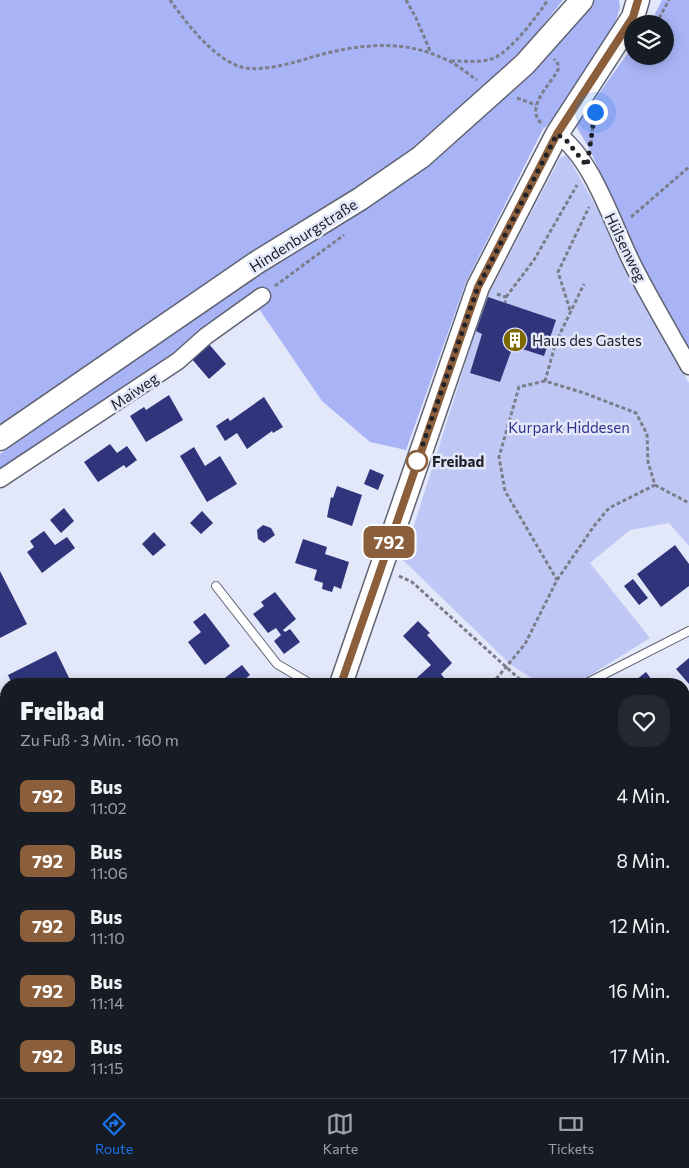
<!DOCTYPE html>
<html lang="de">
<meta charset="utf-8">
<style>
body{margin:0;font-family:Commissioner,sans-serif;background:#242831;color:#f1f3f6;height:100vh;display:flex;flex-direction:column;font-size:19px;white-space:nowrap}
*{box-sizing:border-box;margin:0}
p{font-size:16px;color:#9ea1a6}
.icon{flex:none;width:28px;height:28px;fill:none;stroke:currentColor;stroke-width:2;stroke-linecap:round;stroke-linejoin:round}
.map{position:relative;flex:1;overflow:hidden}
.side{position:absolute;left:0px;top:678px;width:690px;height:421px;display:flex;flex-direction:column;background:#171b24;border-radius:20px 20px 0 0;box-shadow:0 2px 12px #0003}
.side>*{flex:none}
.badge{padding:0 10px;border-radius:8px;font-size:18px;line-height:32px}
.controls{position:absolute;left:624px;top:15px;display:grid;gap:10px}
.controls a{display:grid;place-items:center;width:50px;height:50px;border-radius:50%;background:#171b24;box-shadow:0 2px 12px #0003;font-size:25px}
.you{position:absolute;width:25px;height:25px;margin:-12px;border:4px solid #fff;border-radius:50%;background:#1a73e8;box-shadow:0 0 0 8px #1a73e833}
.map>.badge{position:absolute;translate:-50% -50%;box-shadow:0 0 0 2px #fff}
.round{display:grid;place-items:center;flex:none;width:52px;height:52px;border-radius:20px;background:#242831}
.summary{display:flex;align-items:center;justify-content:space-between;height:85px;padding:0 20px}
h1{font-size:24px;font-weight:800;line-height:38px}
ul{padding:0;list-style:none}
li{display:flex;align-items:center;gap:15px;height:65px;padding:0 20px}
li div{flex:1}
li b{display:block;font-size:19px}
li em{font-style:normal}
li .badge{min-width:55px;font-weight:700;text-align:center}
.tabs{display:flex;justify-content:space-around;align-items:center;height:70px;border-top:1px solid #363941;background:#171b24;font-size:14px;color:#9ea1a6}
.tabs a{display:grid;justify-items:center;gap:2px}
.tabs .current{color:#1a73e8}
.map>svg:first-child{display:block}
</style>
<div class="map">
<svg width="689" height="1098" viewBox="0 0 689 1098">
<rect width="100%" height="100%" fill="#e3e7fa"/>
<!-- green -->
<path fill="#bfc8f4" d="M567,155L604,221L621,260L689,383V546L669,523L630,530L590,563L650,638L581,681L573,684H541L511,665L403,560L485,301L560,158Z
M684,1078L689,1086V1098H623L625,1093L684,1092Z
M412,1093H486L490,1098H410Z
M536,1093V1092L612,1093L609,1098H536L534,1097Z"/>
<!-- forest -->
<path fill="#a8b4f5" d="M0,0H563L519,55L417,148L353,190L253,251L0,426Z
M590,0H619L620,8L615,23L551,122L543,129L466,282L406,450L370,442L322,401L251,297L178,354L0,472V454L261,271L365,206Z
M662,0H689V349L642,265L590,150L576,126L632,47V56H665V24H650Z"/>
<!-- building -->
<path fill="#30357b" d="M488,297L556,320L544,356L513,346L500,382L470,373L482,334L476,331Z
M208,343L226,364L209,379L191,358Z
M169,395L183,420L146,442L130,416L144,407L146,410Z
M264,397L283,427L273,433L272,431L247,449L237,433L225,441L216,426L228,418L230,421Z
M110,444L117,453L127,446L137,460L126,468L124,465L98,482L84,462Z
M194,447L205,466L220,456L237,484L207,502L180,456Z
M370,469L384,475L378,490L364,484Z
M337,486L362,495L352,526L327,517L331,497L333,498Z
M64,508L74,521L61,533L50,520Z
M202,511L213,523L201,534L190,523Z
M263,525L271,528L275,535L264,543L258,539L257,530Z
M44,531L55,545L67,537L75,548L42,573L27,552L34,547L30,541Z
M154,532L166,545L153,556L142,544Z
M303,539L327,547L325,554L349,562L341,589L334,586L332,592L322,589L323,583L314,580L317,570L295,563Z
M675,545L689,564V586L661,607L637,574Z
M0,571L27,624L0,638Z
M633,579L648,598L639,605L624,586Z
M275,592L296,619L283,630L285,632L290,629L300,642L284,654L274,641L281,635L276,628L268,633L253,614L264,606L261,602Z
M205,613L230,646L205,665L188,642L201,632L193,622Z
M418,621L430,633L427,635L452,663L441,674L449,684H410L431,665L403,636Z
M56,651L72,684H12L8,675Z
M689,658V684L676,669Z
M242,665L250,675L239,684H225L222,680Z
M646,672L655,684H631Z
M0,874L6,899V918L0,919Z
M685,935L689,940V967L684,972Z
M6,940V981H4L0,965V941Z
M92,1092H125L124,1098H91Z"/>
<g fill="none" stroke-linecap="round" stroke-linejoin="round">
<!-- lane casing -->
<g stroke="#606373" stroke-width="10">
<path id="lane" d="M216,586L277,664L311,684
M585,684L689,631"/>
</g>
<!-- street casing -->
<g stroke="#606373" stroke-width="19">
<path id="street" d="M557,134C594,159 614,229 635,269C652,302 671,334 689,366
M0,479L178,361L206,336L262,296
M0,702L6,713
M0,1005L6,1004
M684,1014L689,1009"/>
</g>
<!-- secondary casing -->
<g stroke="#606373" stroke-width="25">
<path id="secondary" d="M0,439L256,263L360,199L421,157L525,64L582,0
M341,684L478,287L557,134L633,17L638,0
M173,1098L174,1092"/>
</g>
<!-- path -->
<path stroke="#7b7d8a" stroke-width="3" stroke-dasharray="4 2.5" stroke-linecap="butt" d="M170,0C186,23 216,62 245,68C265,71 293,63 312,57C358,44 404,38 449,61C459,66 468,74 477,80
M406,0L416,18L431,53
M656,24L669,0
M451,61C465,61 481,63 494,58C512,50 537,16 548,0
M517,98L536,105
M541,123C525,107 550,85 558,70V64L554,59
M591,144L594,115
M631,217L689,167
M275,286L344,235
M497,294L506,297L505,303
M506,297L534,260L577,185
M570,310L558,272L589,207
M545,381L519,387L499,457L505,491L557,580
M655,485L689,503
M399,576L412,582L525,684
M492,684L525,644L557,580L594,526L609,508L655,485L648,462L647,434L636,413L584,393L545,381L556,342L584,284
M483,1092L485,1098
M447,1098L453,1092
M638,1098L639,1092"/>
<!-- lane -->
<use href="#lane" stroke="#fff" stroke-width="8"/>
<!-- street -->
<use href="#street" stroke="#fff" stroke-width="16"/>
<!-- secondary -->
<use href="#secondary" stroke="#fff" stroke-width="22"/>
</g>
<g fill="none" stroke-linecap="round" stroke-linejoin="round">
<!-- line casing -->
<g stroke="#fff" stroke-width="11">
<path id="line" d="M341,684L478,287L557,134L633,17L638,0"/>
</g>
<!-- line -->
<use href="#line" stroke="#8b5e3c" stroke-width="8"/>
<!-- walk -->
<path stroke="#212229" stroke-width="5" stroke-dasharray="0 9" d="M417,461L478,287L557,134L566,140L587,166L595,112"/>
</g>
<!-- icons -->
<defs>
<g id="building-disc" transform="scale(1.25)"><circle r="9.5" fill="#7c6800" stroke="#e3e7fa"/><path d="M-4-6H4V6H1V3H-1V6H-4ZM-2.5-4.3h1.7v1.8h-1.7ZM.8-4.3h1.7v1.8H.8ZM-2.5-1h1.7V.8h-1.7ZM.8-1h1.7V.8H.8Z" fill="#fff"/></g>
</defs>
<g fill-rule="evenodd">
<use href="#building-disc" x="515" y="340"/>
</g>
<!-- markers -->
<circle fill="#fff" stroke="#8b5e3c" stroke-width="2.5" cx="417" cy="461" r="10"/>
<g text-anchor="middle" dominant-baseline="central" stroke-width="5" stroke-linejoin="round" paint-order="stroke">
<!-- street labels -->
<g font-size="15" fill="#212229" stroke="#e3e7fa">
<text transform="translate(303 235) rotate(-32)">Hindenburgstraße</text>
<text transform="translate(626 247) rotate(64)">Hülsenweg</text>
<text transform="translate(134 391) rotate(-34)">Maiweg</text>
</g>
<!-- poi labels -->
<g font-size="15" fill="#212229" stroke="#e3e7fa" text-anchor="start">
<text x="532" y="340">Haus des Gastes</text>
</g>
<!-- park labels -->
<g font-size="15" fill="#30338e" stroke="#e3e7fa">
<text x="569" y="427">Kurpark Hiddesen</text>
</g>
<!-- stop labels -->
<g font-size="15" font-weight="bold" fill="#212229" stroke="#e3e7fa" text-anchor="start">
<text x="432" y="461">Freibad</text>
</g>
</g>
</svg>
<div class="controls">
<a><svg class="icon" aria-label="layers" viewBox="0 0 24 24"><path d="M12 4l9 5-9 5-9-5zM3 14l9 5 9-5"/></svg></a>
</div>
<div class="you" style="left:595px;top:112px"></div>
<b class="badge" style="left:389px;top:542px;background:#8b5e3c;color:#fff">792</b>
<section class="side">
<div class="summary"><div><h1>Freibad</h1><p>Zu Fuß · 3 Min. · 160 m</p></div><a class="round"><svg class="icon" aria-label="heart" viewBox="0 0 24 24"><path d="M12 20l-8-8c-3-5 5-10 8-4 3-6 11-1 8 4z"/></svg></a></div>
<ul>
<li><span class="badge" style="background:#8b5e3c;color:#fff">792</span><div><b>Bus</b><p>11:02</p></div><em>4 Min.</em></li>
<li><span class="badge" style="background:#8b5e3c;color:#fff">792</span><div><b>Bus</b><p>11:06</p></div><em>8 Min.</em></li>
<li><span class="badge" style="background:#8b5e3c;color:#fff">792</span><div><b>Bus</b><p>11:10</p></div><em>12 Min.</em></li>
<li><span class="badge" style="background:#8b5e3c;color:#fff">792</span><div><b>Bus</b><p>11:14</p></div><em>16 Min.</em></li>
<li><span class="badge" style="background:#8b5e3c;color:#fff">792</span><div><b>Bus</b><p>11:15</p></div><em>17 Min.</em></li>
</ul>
</section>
</div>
<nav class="tabs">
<a class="current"><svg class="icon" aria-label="directions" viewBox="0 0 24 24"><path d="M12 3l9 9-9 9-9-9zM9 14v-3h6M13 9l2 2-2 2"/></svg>Route</a>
<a><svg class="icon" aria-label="map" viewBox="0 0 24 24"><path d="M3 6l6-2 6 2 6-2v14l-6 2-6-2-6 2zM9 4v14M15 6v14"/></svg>Karte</a>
<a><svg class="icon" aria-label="tickets" viewBox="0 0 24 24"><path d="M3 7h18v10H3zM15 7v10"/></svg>Tickets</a>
</nav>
